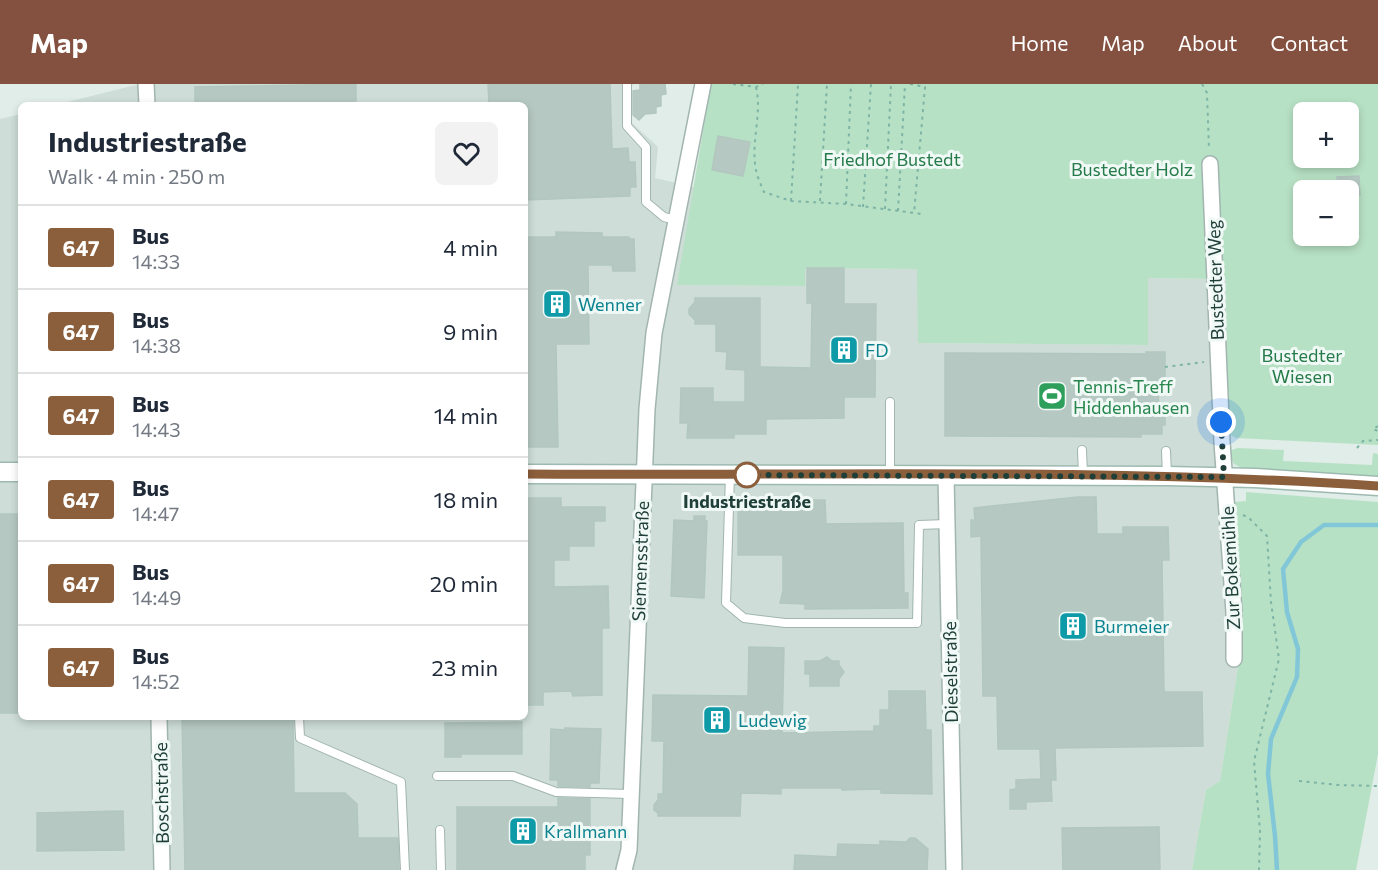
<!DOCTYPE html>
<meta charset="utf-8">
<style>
body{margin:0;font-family:Commissioner,sans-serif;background:#f2f2f3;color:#1f2937;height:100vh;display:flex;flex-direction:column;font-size:22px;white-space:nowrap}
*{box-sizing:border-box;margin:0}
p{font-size:20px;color:#747a83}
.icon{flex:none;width:33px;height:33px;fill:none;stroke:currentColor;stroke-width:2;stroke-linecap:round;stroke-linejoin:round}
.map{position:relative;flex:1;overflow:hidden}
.drawer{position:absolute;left:18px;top:18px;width:510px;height:618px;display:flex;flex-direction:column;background:#fff;border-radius:9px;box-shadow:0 3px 9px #0003}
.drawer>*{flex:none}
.badge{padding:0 12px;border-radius:4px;font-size:21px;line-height:39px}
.buttons{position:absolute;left:1293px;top:18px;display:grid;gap:12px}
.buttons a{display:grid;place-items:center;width:66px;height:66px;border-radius:9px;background:#fff;box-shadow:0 3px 9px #0003;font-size:30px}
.you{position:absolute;width:30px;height:30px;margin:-15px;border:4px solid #fff;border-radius:50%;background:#1a73e8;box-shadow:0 0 0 9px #1a73e833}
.map>.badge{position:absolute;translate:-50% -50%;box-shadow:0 0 0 3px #fff}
.round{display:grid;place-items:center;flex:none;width:63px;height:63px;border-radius:9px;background:#f2f2f3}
.summary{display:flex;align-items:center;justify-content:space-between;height:102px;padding:0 30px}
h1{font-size:28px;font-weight:700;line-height:45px}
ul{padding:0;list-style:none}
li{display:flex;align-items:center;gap:18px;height:84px;padding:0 30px;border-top:2px solid #e0e1e3}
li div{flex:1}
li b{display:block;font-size:22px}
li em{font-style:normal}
li .badge{min-width:66px;font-weight:700;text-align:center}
header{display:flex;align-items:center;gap:36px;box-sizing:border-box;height:84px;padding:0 30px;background:#845140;color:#fff}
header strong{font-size:28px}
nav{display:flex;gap:33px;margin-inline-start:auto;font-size:21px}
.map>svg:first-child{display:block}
</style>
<header>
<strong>Map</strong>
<nav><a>Home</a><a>Map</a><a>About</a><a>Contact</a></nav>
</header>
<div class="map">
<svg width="1378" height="786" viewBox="0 0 1378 786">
<rect width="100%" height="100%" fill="#e0ede8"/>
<!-- built -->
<path fill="#ceddd7" d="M140,0H635L631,1L632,39L658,63L655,94L694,103L678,201L804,202L805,184L918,185V259L1148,261V194L1227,195V341L1235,418L1240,538L1239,577L1220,697L1206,706L1192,786H0V35L21,30V633H525V21H55Z"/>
<!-- green -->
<path fill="#b7e1c4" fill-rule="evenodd" d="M711,0H1378V361L1236,354L1229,350L1227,341L1226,195L1148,194V261L918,259L917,185L805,184V202L677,201ZM1304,28H1348V74H1304ZM1304,106H1348V152H1304Z
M1238,364L1284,366L1283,377L1372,381L1373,369L1378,370V392L1242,384L1234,380L1229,371L1232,366Z
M1246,408L1378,418V670L1356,786H1192L1206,706L1220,697L1239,577L1240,538L1235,418L1246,417Z"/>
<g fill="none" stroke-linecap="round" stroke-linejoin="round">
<!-- stream -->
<path stroke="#82c7d8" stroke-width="4.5" d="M1277,786L1275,752L1268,690L1271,655L1297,593L1298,565L1287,528L1283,485L1301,458L1324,441H1378"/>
</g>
<!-- building -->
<path fill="#b5c8c1" stroke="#b2c7c0" stroke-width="1.5" d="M356,0V21H195V3Z
M488,0H610L612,65L628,64L629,78H635L636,103H630V112L525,116V21H489Z
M640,0H665L666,10L661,11V22L656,23V29L645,30L639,36L633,31V7L640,6Z
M718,52L750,58L743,92L712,86Z
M1359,92L1360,111L1348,112V106H1338L1337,93Z
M556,148L602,149V153H629V155H634L635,187H613L612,181H588L589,260H556L558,363H525V153H556Z
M807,184H844V220H876L875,313H844V334L766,335V350H734V354H687L688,339H680L681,304H713V318H745V286L726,285L727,268L716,267V240H695V236L689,230V225L695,218V214H760V283L811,284L812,219H807Z
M1146,268H1165V297H1159L1158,329H1165V341H1162V350H1141V353L945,352V269L1146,270Z
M1078,413H1096L1097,450H1123V443H1168L1169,476H1162L1164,608H1202L1203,662L1055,664L1056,696H1051L1052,717L1026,718V725H1010V706L1016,705V696L1041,695L1040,665H998L997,612H983L981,452L971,453V436H975L974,424Z
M525,414H561V423H605V437H594V462H569V476H554V503L608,502L609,544H602V611L573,612L571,607L543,608V621H525Z
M794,416H825L826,440L903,439L904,509H908V524L805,525V520L780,519L783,507V471H738V418H794Z
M0,430H21V629H0Z
M694,432H705V437H707L704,514L671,512L674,436L694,437Z
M749,563L784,564L782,649L874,647V642H880V626H889V607H925L926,646H931L932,710L881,709V705L842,706V704H781V710L741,709L740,732H658V729L654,726V721L658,716V710H663L664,657H652L653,611L748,612Z
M827,573L832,577H839V581L844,588L839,595V602H810V590H805V577H820Z
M182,633H293L294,709H345L357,720L358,754H398L399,786H185Z
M522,638V670H461V673H445V639Z
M565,644L601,645L599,699H590V703L558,702V696H550L551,645L565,646Z
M558,714L590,715V771H585V786H457V723H558Z
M123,727L124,766L37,767V729Z
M1159,743L1160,786H1063L1062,744Z
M910,754H915L928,765L927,786H794L795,771L837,773L838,760L880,761V757L906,758Z"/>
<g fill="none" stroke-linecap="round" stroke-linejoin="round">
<!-- lane casing -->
<g stroke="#a2b5b0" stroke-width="10">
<path id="lane" d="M627,0V42L646,63V118L664,133L676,136
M890,318V391
M1082,366L1083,391
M1166,367L1167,391
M730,391L726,519L744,534L785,539H917L919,441L947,440
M299,633L300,654L401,698L405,786
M437,692H513L556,708L630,710
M440,746L441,786"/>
</g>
<!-- street casing -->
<g stroke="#a2b5b0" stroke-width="18">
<path id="street" d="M146,0L147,21
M1210,80L1222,358L1234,528V575
M946,391L954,786
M159,633L162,786
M624,786L629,766L647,325L654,249L703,0"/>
</g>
<!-- secondary casing -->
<g stroke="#9dbab1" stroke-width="21">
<path id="secondary" d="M0,388H21
M525,390L1167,392L1255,394L1378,402"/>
</g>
<!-- path -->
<path stroke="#7db4a6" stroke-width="2" stroke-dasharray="3 4.5" stroke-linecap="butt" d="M733,0L756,3L763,0
M910,0L925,3L914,129
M1202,0L1207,9L1209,65
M756,3C762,29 752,54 755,80C756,90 760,99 764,108L791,117L846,120L922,130
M791,117L798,0
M820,117L827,0
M846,120L851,0
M863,123L871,0
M885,125L891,0
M898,127L905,0
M1165,283L1204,278
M1378,342L1373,345L1378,347
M1357,364L1363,357L1378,356
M1243,431L1249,434L1267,452L1271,518L1279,575L1254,677L1260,747L1259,786
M1299,697L1338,701L1378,702"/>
<!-- lane -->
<use href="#lane" stroke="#fff" stroke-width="8"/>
<!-- street -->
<use href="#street" stroke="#fff" stroke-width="15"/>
<!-- secondary -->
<use href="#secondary" stroke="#fff" stroke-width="18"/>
</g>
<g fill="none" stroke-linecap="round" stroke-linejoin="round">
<!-- line casing -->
<g stroke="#fff" stroke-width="14">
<path id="line" d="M525,390C809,392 1094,383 1378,402"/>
</g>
<!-- line -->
<use href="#line" stroke="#8b5e3c" stroke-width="9"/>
<!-- walk -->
<path stroke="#1f3f38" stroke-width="6" stroke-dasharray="0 10.8" d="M747,391L1224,393L1221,338"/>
</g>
<!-- icons -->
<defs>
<g id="building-square" transform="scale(1.5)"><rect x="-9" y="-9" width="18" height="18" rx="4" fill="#0f9aa8" stroke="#f1f9f6"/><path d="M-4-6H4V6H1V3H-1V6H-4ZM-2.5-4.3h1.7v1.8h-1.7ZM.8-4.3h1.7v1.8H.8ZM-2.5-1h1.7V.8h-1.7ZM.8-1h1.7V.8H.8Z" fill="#fff"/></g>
<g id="stadium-square" transform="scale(1.5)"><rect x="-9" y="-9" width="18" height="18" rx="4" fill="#2e9e5b" stroke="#f1f9f6"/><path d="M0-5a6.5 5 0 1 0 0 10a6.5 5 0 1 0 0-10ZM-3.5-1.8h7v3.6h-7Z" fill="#fff"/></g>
</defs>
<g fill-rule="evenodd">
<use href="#building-square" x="557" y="220"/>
<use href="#building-square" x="844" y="266"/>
<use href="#stadium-square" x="1052" y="312"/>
<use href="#building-square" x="1073" y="542"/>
<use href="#building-square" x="717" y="636"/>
<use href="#building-square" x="523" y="747"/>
</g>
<!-- markers -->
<circle fill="#fff" stroke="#8b5e3c" stroke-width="3" cx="747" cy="391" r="12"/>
<g text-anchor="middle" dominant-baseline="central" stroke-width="6" stroke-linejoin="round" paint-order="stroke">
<!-- park labels -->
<g font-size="18" fill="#257b4a" stroke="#f1f9f6">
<text x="892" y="75">Friedhof Bustedt</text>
<text x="1132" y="85">Bustedter Holz</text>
<text x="1302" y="271">Bustedter<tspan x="1302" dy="21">Wiesen</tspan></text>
</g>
<!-- street labels -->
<g font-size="18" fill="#1f3f38" stroke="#f1f9f6">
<text transform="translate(1215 196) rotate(-92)">Bustedter Weg</text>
<text transform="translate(640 477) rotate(-88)">Siemensstraße</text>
<text transform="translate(1230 484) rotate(-93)">Zur Bokemühle</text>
<text transform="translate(950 588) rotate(-91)">Dieselstraße</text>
<text transform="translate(161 709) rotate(-91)">Boschstraße</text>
</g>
<!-- culture labels -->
<g font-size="18" fill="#0d838f" stroke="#f1f9f6" text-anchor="start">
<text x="578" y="220">Wenner</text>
<text x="865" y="266">FD</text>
<text x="1094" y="542">Burmeier</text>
<text x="738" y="636">Ludewig</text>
<text x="544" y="747">Krallmann</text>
</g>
<!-- leisure labels -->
<g font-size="18" fill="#27864d" stroke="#f1f9f6" text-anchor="start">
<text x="1073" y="302">Tennis-Treff<tspan x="1073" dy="21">Hiddenhausen</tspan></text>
</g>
<!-- stop labels -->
<g font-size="18" font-weight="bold" fill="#1f3f38" stroke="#f1f9f6">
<text x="747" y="417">Industriestraße</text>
</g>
</g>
</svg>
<div class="buttons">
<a>+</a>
<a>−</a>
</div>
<div class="you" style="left:1221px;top:338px"></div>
<section class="drawer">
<div class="summary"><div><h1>Industriestraße</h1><p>Walk · 4 min · 250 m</p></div><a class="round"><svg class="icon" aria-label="heart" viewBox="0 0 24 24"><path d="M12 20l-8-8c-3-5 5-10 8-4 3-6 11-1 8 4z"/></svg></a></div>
<ul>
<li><span class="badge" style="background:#8b5e3c;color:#fff">647</span><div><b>Bus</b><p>14:33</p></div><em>4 min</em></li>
<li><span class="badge" style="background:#8b5e3c;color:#fff">647</span><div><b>Bus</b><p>14:38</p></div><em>9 min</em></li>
<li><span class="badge" style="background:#8b5e3c;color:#fff">647</span><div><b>Bus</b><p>14:43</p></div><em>14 min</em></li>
<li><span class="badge" style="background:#8b5e3c;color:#fff">647</span><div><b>Bus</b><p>14:47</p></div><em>18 min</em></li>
<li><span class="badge" style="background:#8b5e3c;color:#fff">647</span><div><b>Bus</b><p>14:49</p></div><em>20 min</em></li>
<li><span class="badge" style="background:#8b5e3c;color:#fff">647</span><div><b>Bus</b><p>14:52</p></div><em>23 min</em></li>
</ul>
</section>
</div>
